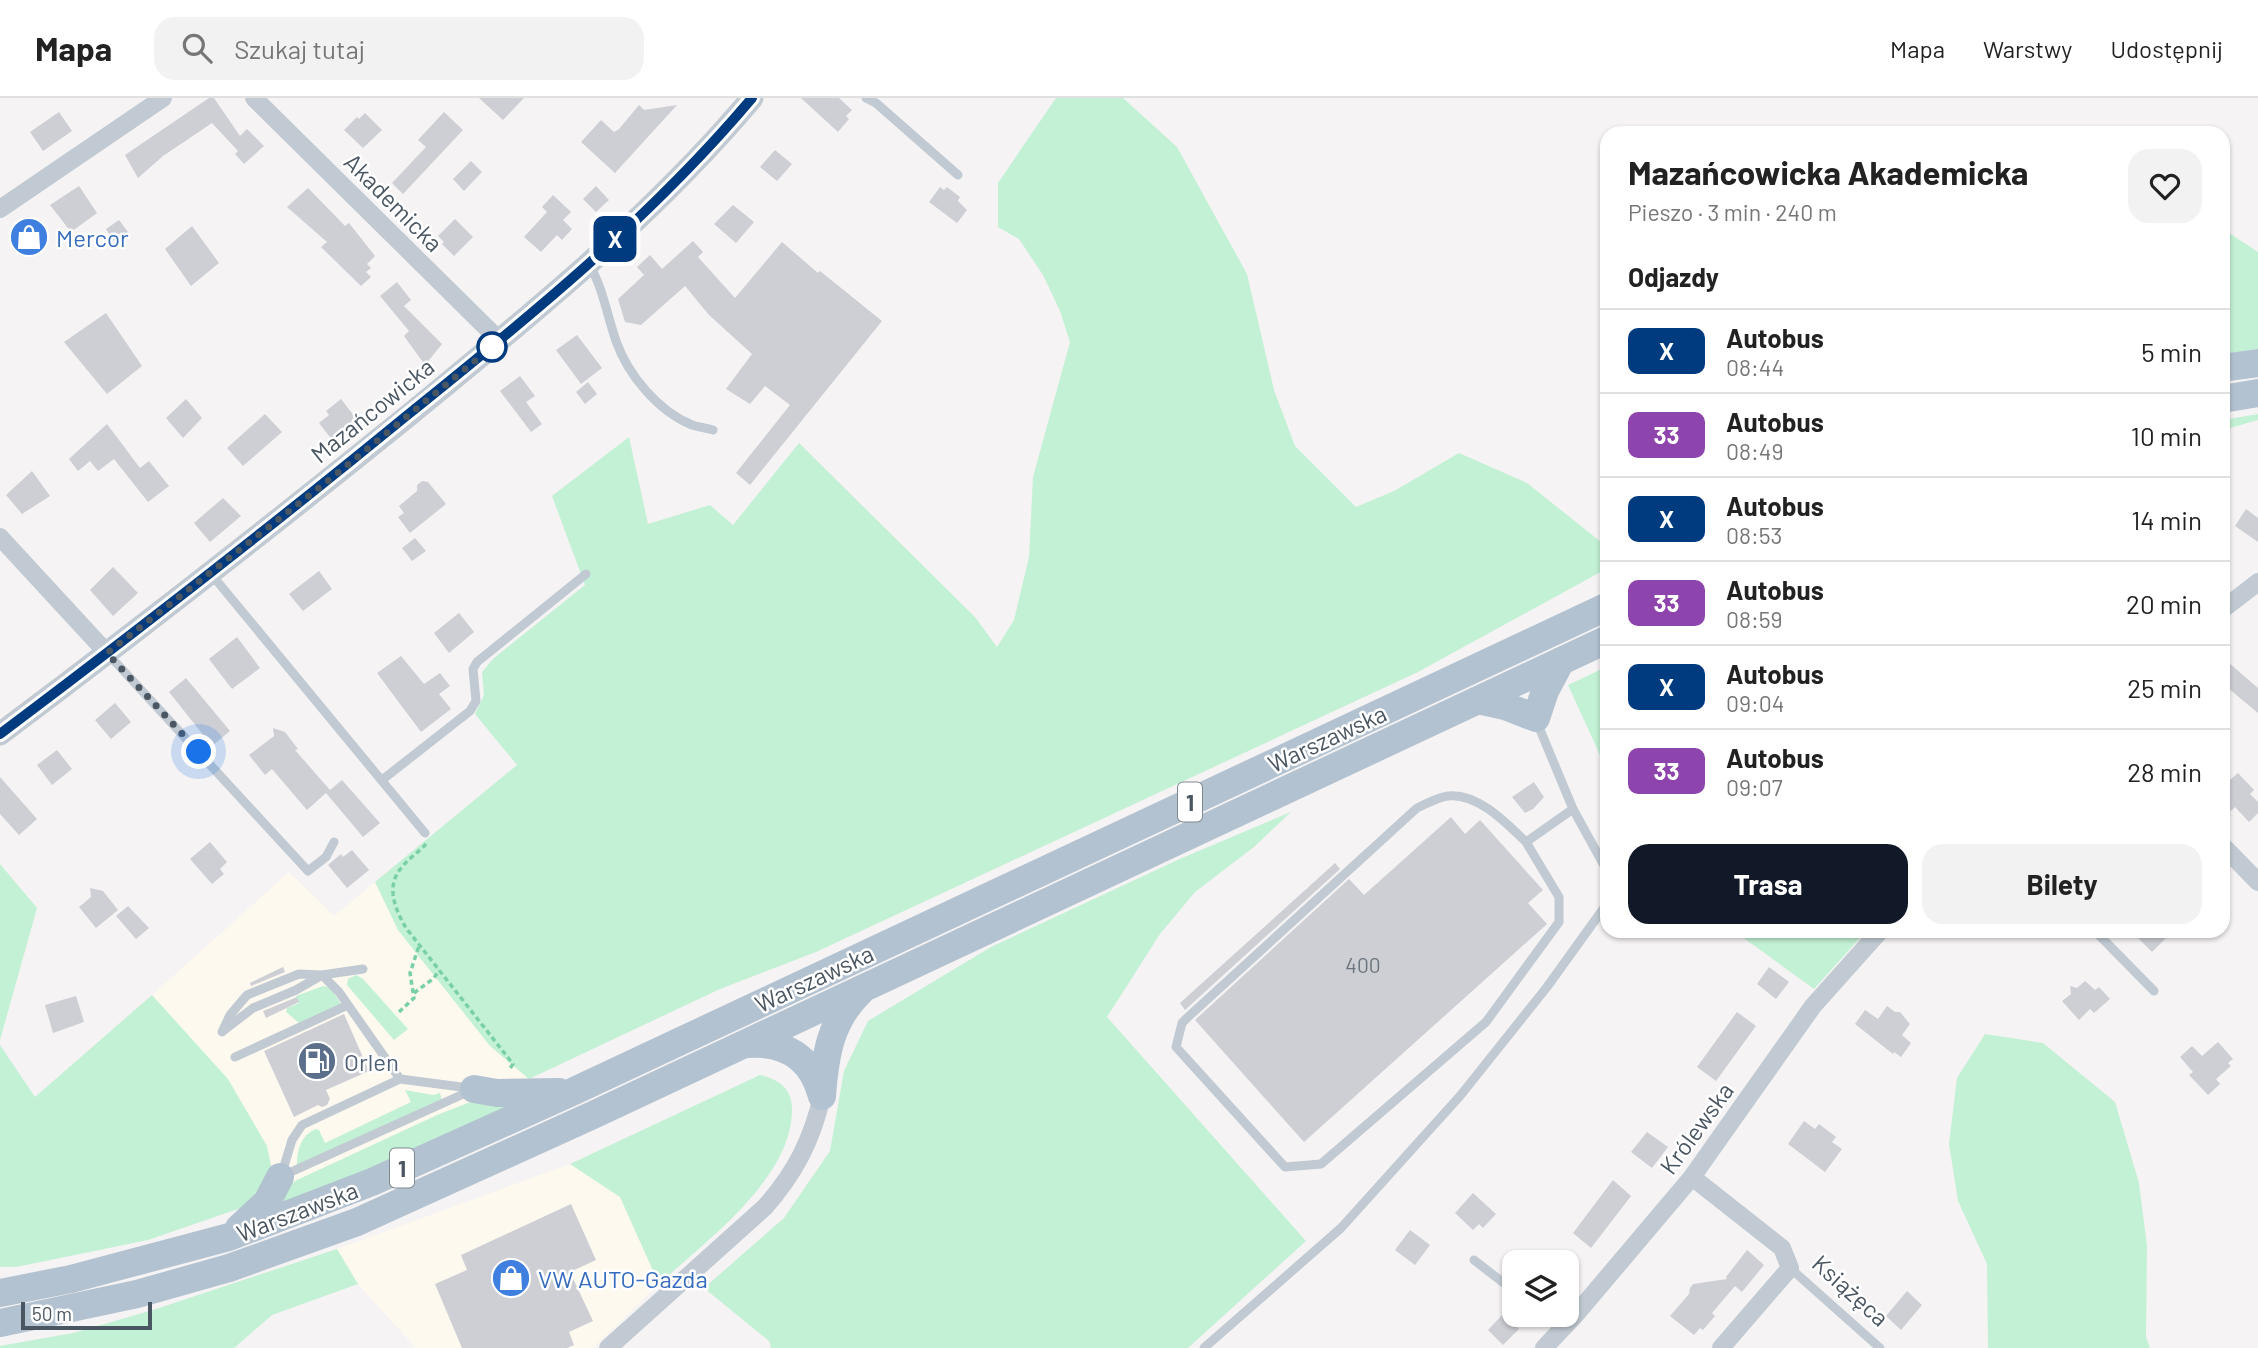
<!DOCTYPE html>
<html lang="pl">
<meta charset="utf-8">
<style>
body{margin:0;font-family:Barlow,sans-serif;background:#f2f2f2;color:#222;height:100vh;display:flex;flex-direction:column;font-size:26px;white-space:nowrap}
*{box-sizing:border-box;margin:0}
p{font-size:23px;color:#767676}
.icon{flex:none;width:38px;height:38px;fill:none;stroke:currentColor;stroke-width:2;stroke-linecap:round;stroke-linejoin:round}
.map{position:relative;flex:1;overflow:hidden}
.sheet{position:absolute;left:1600px;top:28px;width:630px;height:812px;display:flex;flex-direction:column;background:#fff;border-radius:21px;box-shadow:0 2px 5px #0004}
.sheet>*{flex:none}
.badge{padding:0 14px;border-radius:10px;font-size:24px;line-height:46px}
.tools{position:absolute;left:1502px;top:1152px;display:grid;gap:14px}
.tools a{display:grid;place-items:center;width:77px;height:77px;border-radius:14px;background:#fff;box-shadow:0 2px 5px #0004;font-size:35px}
.scale{position:absolute;left:21px;bottom:18px;width:131px;box-sizing:border-box;padding-left:7px;border:4px solid #4a5661;border-top:0;font-size:19px;line-height:24px;white-space:nowrap;color:#4a5661;-webkit-text-stroke:5px #fff;paint-order:stroke}
.you{position:absolute;width:35px;height:35px;margin:-18px;border:5px solid #fff;border-radius:50%;background:#1a73e8;box-shadow:0 0 0 10px #1a73e833}
.map>.badge{position:absolute;translate:-50% -50%;box-shadow:0 0 0 4px #fff}
h2{padding:0 28px;font-size:26px;line-height:63px}
.round{display:grid;place-items:center;flex:none;width:74px;height:74px;border-radius:21px;background:#f2f2f2}
.overview{display:flex;align-items:center;justify-content:space-between;height:119px;padding:0 28px}
h1{font-size:33px;font-weight:700;line-height:52px}
.button{display:flex;gap:14px;margin-top:auto;padding:14px 28px}
.button a{flex:1;height:80px;border-radius:21px;background:#111827;color:#fff;font-size:28px;font-weight:700;line-height:80px;text-align:center}
.button a+a{background:#f2f2f2;color:#222}
ul{padding:0;list-style:none}
li{display:flex;align-items:center;gap:21px;height:84px;padding:0 28px;border-top:2px solid #e0e0e0}
li div{flex:1}
li b{display:block;font-size:26px}
li em{font-style:normal}
li .badge{min-width:77px;font-weight:700;text-align:center}
header{display:flex;align-items:center;gap:42px;box-sizing:border-box;height:98px;padding:0 35px;background:#fff;border-bottom:2px solid #e0e0e0}
header strong{font-size:33px}
nav{display:flex;gap:38px;margin-inline-start:auto;font-size:24px}
.search{width:490px;height:63px;background:#f2f2f2;display:flex;align-items:center;gap:18px;box-sizing:border-box;padding:0 24px;border-radius:21px;color:#767676;font-size:26px}
.map>svg:first-child{display:block}
</style>
<header>
<strong>Mapa</strong>
<div class="search"><svg class="icon" aria-label="search" viewBox="0 0 24 24"><circle cx="10" cy="10" r="6"/><path d="M15 15l6 6"/></svg>Szukaj tutaj</div>
<nav><a>Mapa</a><a>Warstwy</a><a>Udostępnij</a></nav>
</header>
<div class="map">
<svg width="2258" height="1250" viewBox="0 0 2258 1250">
<rect width="100%" height="100%" fill="#f5f3f3"/>
<!-- commercial -->
<path fill="#fdf9ef" d="M289,774L334,818L375,784L398,832L490,948L529,981L261,1103L152,897Z
M570,1066L620,1099L659,1186L593,1250H416L358,1186L337,1151Z"/>
<!-- green -->
<path fill="#c3f1d5" d="M1056,0H1123L1177,49L1247,176L1274,292L1295,348L1356,409L1394,393L1459,355L1527,385L1606,448V471L1418,574L816,854L720,891L529,981L490,948L398,832L375,784L517,667L475,616L484,597L482,574L494,560L585,487L552,398L629,339L648,426L710,407L733,427L799,345L975,519L997,549L1014,522L1029,459L1033,379L1070,244L1060,213L1043,177L1019,141L998,129V85Z
M2226,133L2258,154V251L2223,257L2222,138Z
M2258,316V322L2223,332V322Z
M1606,569V670L1568,587Z
M1291,714L1254,749L1195,794L1160,836L1107,919L1306,1143L1188,1250H771L769,1243L704,1190L784,1120L830,1053L844,973L868,923L991,849L1182,760Z
M0,766L37,810L0,942Z
M1734,833H1866L1814,891Z
M356,877L363,881L408,931L394,942L347,887L348,881Z
M323,888L331,890L341,906L299,925L286,914L287,910L299,905L296,898Z
M152,897L228,981L267,1048L272,1072L261,1103L148,1142L16,1169H0V947L35,999Z
M1985,936L2043,945L2115,1004L2139,1085L2147,1148L2146,1239L2150,1250H1988L1987,1166L1958,1103L1949,1046L1957,980Z
M760,977C780,982 793,991 792,1014C790,1082 706,1143 659,1186L620,1099L570,1066Z
M405,992L433,997L440,995L442,1002L297,1067C297,1052 301,1037 316,1031L319,1032L325,1045L411,1004Z
M473,1003H520L269,1115L291,1086L297,1082L437,1017Z
M337,1151L358,1186L272,1217L234,1250H0V1248L73,1235L153,1212Z"/>
<!-- building -->
<path fill="#cdcfd5" d="M209,0H214L240,38L247,31L264,48L244,66L235,56L238,53L212,25L163,58L138,80L125,57Z
M479,0H524L503,22Z
M801,0H839L852,12L846,18L849,21L838,34Z
M639,7L644,12L677,7L615,75L581,44L601,22L614,34L619,31Z
M59,14L72,33L43,53L30,34Z
M444,14L463,32L403,96L392,85L426,49L418,42Z
M365,15L382,32L363,50L344,32L357,19L359,21Z
M775,52L792,66L777,83L760,69Z
M471,63L482,74L464,93L453,81Z
M79,88L97,115L71,134L50,107Z
M596,88L609,102L596,114L583,101Z
M940,89L944,92L947,89L960,99L958,103L967,112L957,125L929,104Z
M308,90L345,128L349,125L375,158L367,166L371,170L366,174L371,179L361,188L321,149L327,144L287,109Z
M553,97L571,114L563,122L572,131L562,142L557,137L541,154L524,139L547,114L542,109Z
M733,107L754,124L736,145L714,126Z
M455,121L473,139L454,158L442,146L444,144L438,138Z
M119,122L131,138L117,148L106,131Z
M27,126L39,144L23,154L11,136Z
M192,128L219,165L191,188L165,151Z
M693,143L703,154L698,159L735,200L782,144L818,175L820,173L882,223L750,387L736,375L790,307L765,288L750,306L726,291L752,256L709,217L685,188L641,227L625,224L618,201L644,177L637,169L650,157L662,171Z
M397,184L411,202L404,208L442,246L425,267L404,238L409,233L380,198Z
M106,215L142,268L107,296L64,244Z
M577,237L602,270L581,286L556,252Z
M520,278L535,298L526,304L542,326L531,334L500,293Z
M588,284L597,296L585,306L576,294Z
M186,301L202,320L183,340L166,320Z
M341,301L358,323L333,343L319,325L329,317L326,313Z
M265,316L282,334L243,368L227,350Z
M107,326L140,370L149,363L169,388L148,404L114,361L98,373L90,363L78,373L69,361Z
M32,373L50,398L22,416L6,397Z
M422,383L428,384L446,406L410,435L398,419L404,415L399,408L417,393V387Z
M223,400L241,418L210,444L194,425Z
M2246,411L2258,420V444L2235,428Z
M415,440L426,453L412,463L402,450Z
M113,469L138,495L113,518L90,492Z
M319,473L332,491L303,513L289,496Z
M459,515L474,534L449,555L434,535Z
M237,539L260,570L232,591L209,561Z
M401,558L424,586L440,575L450,588L439,596L451,611L421,634L377,575Z
M2222,559L2258,590V615L2222,585Z
M186,580L230,633L212,648L169,594Z
M115,605L131,624L111,641L95,622Z
M273,630L285,634L298,651L295,652L330,692L342,682L380,725L363,739L326,695L307,712L272,671L265,677L249,657L274,638Z
M57,652L72,671L52,687L37,667Z
M2238,675L2254,692L2250,696L2258,704V715L2249,724L2235,709L2231,713L2222,704V689Z
M0,679L37,721L19,737L0,716Z
M1534,684L1544,699L1533,711L1525,715L1512,699Z
M1451,719L1465,736L1480,722L1543,792L1528,805L1547,826L1304,1044L1195,922L1349,781L1364,797Z
M210,744L227,764L220,771L224,776L212,786L190,761Z
M352,752L369,772L347,790L328,767L341,756L343,759Z
M1335,765L1340,771L1185,912L1180,905Z
M90,790L103,793L118,812L96,830L79,809L91,799Z
M128,808L149,830L136,841L116,818Z
M2131,833H2173L2152,854Z
M283,869L285,874L251,888L250,885Z
M1769,869L1789,884L1776,901L1757,886Z
M2085,883L2095,892L2099,889L2110,901L2094,915L2090,911L2079,922L2062,903L2071,896L2070,888L2077,890Z
M76,898L84,924L53,935L45,907Z
M297,899L299,904L266,920L263,913Z
M1887,908L1895,914H1900L1910,926L1902,937L1911,945L1901,959L1894,954L1893,956L1855,926L1865,912L1878,921Z
M1737,914L1756,928L1716,983L1697,969Z
M344,916L369,973L326,992L330,1001L327,1007L322,1009L318,1007L294,1019L264,953Z
M2218,944L2233,961L2228,965L2231,968L2216,981L2220,986L2208,997L2189,977L2193,974L2180,959L2192,948L2202,958Z
M1804,1023L1815,1031L1819,1026L1836,1039L1832,1044L1842,1051L1825,1074L1788,1046Z
M1647,1034L1668,1049L1652,1070L1631,1054Z
M1613,1082L1631,1098L1591,1150L1573,1135Z
M1473,1095L1496,1116L1483,1130L1479,1126L1473,1132L1455,1115Z
M571,1106L596,1162L570,1174L593,1223L569,1234L574,1247L567,1250H462L435,1186L467,1172L461,1157Z
M1410,1132L1430,1147L1415,1167L1395,1152Z
M1747,1152L1764,1167L1742,1194L1735,1188L1712,1215L1715,1218L1703,1232L1700,1230L1694,1237L1670,1218L1689,1196L1690,1190L1693,1186L1727,1181L1726,1179Z
M1907,1193L1922,1207L1901,1232L1886,1218Z
M1504,1215L1519,1231L1503,1247L1488,1232Z"/>
<g fill="none" stroke-linecap="round" stroke-linejoin="round">
<!-- path -->
<path stroke="#7ad0a6" stroke-width="3.5" stroke-dasharray="5 3.5" stroke-linecap="butt" d="M426,746C419,754 409,760 402,769C385,788 395,811 406,830L513,966L509,972
M414,895L434,880L439,872
M399,914L414,900L410,875L419,848"/>
<!-- service -->
<path stroke="#c1cad2" stroke-width="9" d="M866,0L876,5L958,77
M589,166C603,190 607,217 616,243C628,277 658,313 692,327C698,329 706,330 713,332
M212,477L425,735
M108,556L308,773L326,759L334,744
M1536,622L1573,711L1606,771
M382,682L470,613L476,603L473,571L477,564L586,476
M1526,744L1559,799V824L1486,924L1321,1066L1285,1069L1176,949L1182,925L1188,919L1417,710C1426,706 1438,699 1448,698C1478,695 1506,725 1526,744L1573,711
M2095,833L2154,893
M223,933L253,910L296,892L322,877L339,894L348,907
M222,934L230,917L247,897L299,876L322,877L363,871
M235,959L348,907L400,981
M282,1075L292,1042L302,1027L400,981L469,990
M282,1078L470,993
M1474,1162L1514,1193
M1790,1170L1880,1250
M1545,1216L1563,1230
M1204,1250L1341,1130L1460,998L1547,889L1606,807"/>
<!-- minor -->
<path stroke="#c1cad2" stroke-width="18" d="M254,0L500,243
M0,111L163,0
M0,439L107,555
M2222,512L2258,484
M2222,747L2258,784
M1692,1079L1782,1150L1790,1170L1721,1250
M608,1250L765,1109C795,1075 812,1042 822,998
M1544,1250L1577,1215L1692,1079L1813,908L1880,833"/>
<!-- tertiary -->
<path stroke="#c1cad2" stroke-width="23" d="M0,636C140,531 278,423 414,313C532,216 653,118 752,0"/>
<!-- primary -->
<path stroke="#b3c2d1" stroke-width="28" d="M2222,270L2258,265
M2222,301L2258,295
M1478,602L1505,608L1536,620L1545,593L1561,563
M747,946C784,943 811,959 821,995
M474,991L497,995L559,994
M822,998C825,958 830,922 861,893
M239,1130L267,1104L280,1079
M0,1195L71,1181L229,1139L372,1084L572,994L1606,509
M0,1225L137,1196L229,1170L357,1124L593,1017L1606,542"/>
</g>
<g fill="none" stroke-linecap="round" stroke-linejoin="round">
<!-- line casing -->
<g stroke="#fff" stroke-width="16">
<path id="line" d="M0,636C137,533 272,428 405,319C527,221 651,120 752,0"/>
</g>
<!-- line -->
<use href="#line" stroke="#003b80" stroke-width="10"/>
<!-- walk -->
<path stroke="#4a5661" stroke-width="7" stroke-dasharray="0 12.6" d="M199,654L107,555L334,378L492,249"/>
</g>
<!-- icons -->
<defs>
<g id="shop-disc" transform="scale(2.0125)"><circle r="9.5" fill="#3f7fe0" stroke="#fff"/><path d="M-5-2.5h2.3a2.7 3.5 0 0 1 5.4 0H5L5.5 6h-11ZM-1.5-2.5h3a1.5 2.3 0 0 0-3 0Z" fill="#fff"/></g>
<g id="fuel-disc" transform="scale(2.0125)"><circle r="9.5" fill="#5c6f8a" stroke="#fff"/><path d="M-5.5-6h7V0h2V4h1.3V-2.5L3-4.5l.8-.8L6-3V5H2.5V1h-1V6h-7ZM-4.2-4.7v3.2H.2V-4.7Z" fill="#fff"/></g>
</defs>
<g fill-rule="evenodd">
<use href="#shop-disc" x="29" y="139"/>
<use href="#fuel-disc" x="317" y="963"/>
<use href="#shop-disc" x="511" y="1180"/>
</g>
<!-- markers -->
<circle fill="#fff" stroke="#003b80" stroke-width="3.5" cx="492" cy="249" r="14"/>
<g text-anchor="middle" dominant-baseline="central" stroke-width="5" stroke-linejoin="round" paint-order="stroke">
<!-- number labels -->
<g font-size="21" fill="#6b747e">
<text x="1363" y="866">400</text>
</g>
<!-- shield labels -->
<g fill="#fff" stroke="#808990" stroke-width="2">
<rect x="1178" y="684.5" width="24" height="39" rx="5"/>
<rect x="390" y="1050.5" width="24" height="39" rx="5"/>
</g>
<g font-size="23" font-weight="bold" fill="#4a5661">
<text x="1190" y="704">1</text>
<text x="402" y="1070">1</text>
</g>
<!-- street labels -->
<g font-size="24" fill="#4a5661" stroke="#fff">
<text transform="translate(394 104) rotate(45)">Akademicka</text>
<text transform="translate(372 312) rotate(-39)">Mazańcowicka</text>
<text transform="translate(1327 640) rotate(-25)">Warszawska</text>
<text transform="translate(814 880) rotate(-25)">Warszawska</text>
<text transform="translate(1696 1030) rotate(-54)">Królewska</text>
<text transform="translate(297 1113) rotate(-21)">Warszawska</text>
<text transform="translate(1851 1192) rotate(42)">Książęca</text>
</g>
<!-- shop labels -->
<g font-size="24" fill="#366cbe" stroke="#fff" text-anchor="start">
<text x="56" y="139">Mercor</text>
<text x="538" y="1180">VW AUTO-Gazda</text>
</g>
<!-- service labels -->
<g font-size="24" fill="#4e5e75" stroke="#fff" text-anchor="start">
<text x="344" y="963">Orlen</text>
</g>
</g>
</svg>
<div class="tools">
<a><svg class="icon" aria-label="layers" viewBox="0 0 24 24"><path d="M12 4l9 5-9 5-9-5zM3 14l9 5 9-5"/></svg></a>
</div>
<div class="scale">50 m</div>
<div class="you" style="left:199px;top:654px"></div>
<b class="badge" style="left:615px;top:141px;background:#003b80;color:#fff">X</b>
<section class="sheet">
<div class="overview"><div><h1>Mazańcowicka Akademicka</h1><p>Pieszo · 3 min · 240 m</p></div><a class="round"><svg class="icon" aria-label="heart" viewBox="0 0 24 24"><path d="M12 20l-8-8c-3-5 5-10 8-4 3-6 11-1 8 4z"/></svg></a></div>
<h2>Odjazdy</h2>
<ul>
<li><span class="badge" style="background:#003b80;color:#fff">X</span><div><b>Autobus</b><p>08:44</p></div><em>5 min</em></li>
<li><span class="badge" style="background:#8e44ad;color:#fff">33</span><div><b>Autobus</b><p>08:49</p></div><em>10 min</em></li>
<li><span class="badge" style="background:#003b80;color:#fff">X</span><div><b>Autobus</b><p>08:53</p></div><em>14 min</em></li>
<li><span class="badge" style="background:#8e44ad;color:#fff">33</span><div><b>Autobus</b><p>08:59</p></div><em>20 min</em></li>
<li><span class="badge" style="background:#003b80;color:#fff">X</span><div><b>Autobus</b><p>09:04</p></div><em>25 min</em></li>
<li><span class="badge" style="background:#8e44ad;color:#fff">33</span><div><b>Autobus</b><p>09:07</p></div><em>28 min</em></li>
</ul>
<div class="button"><a>Trasa</a><a>Bilety</a></div>
</section>
</div>
